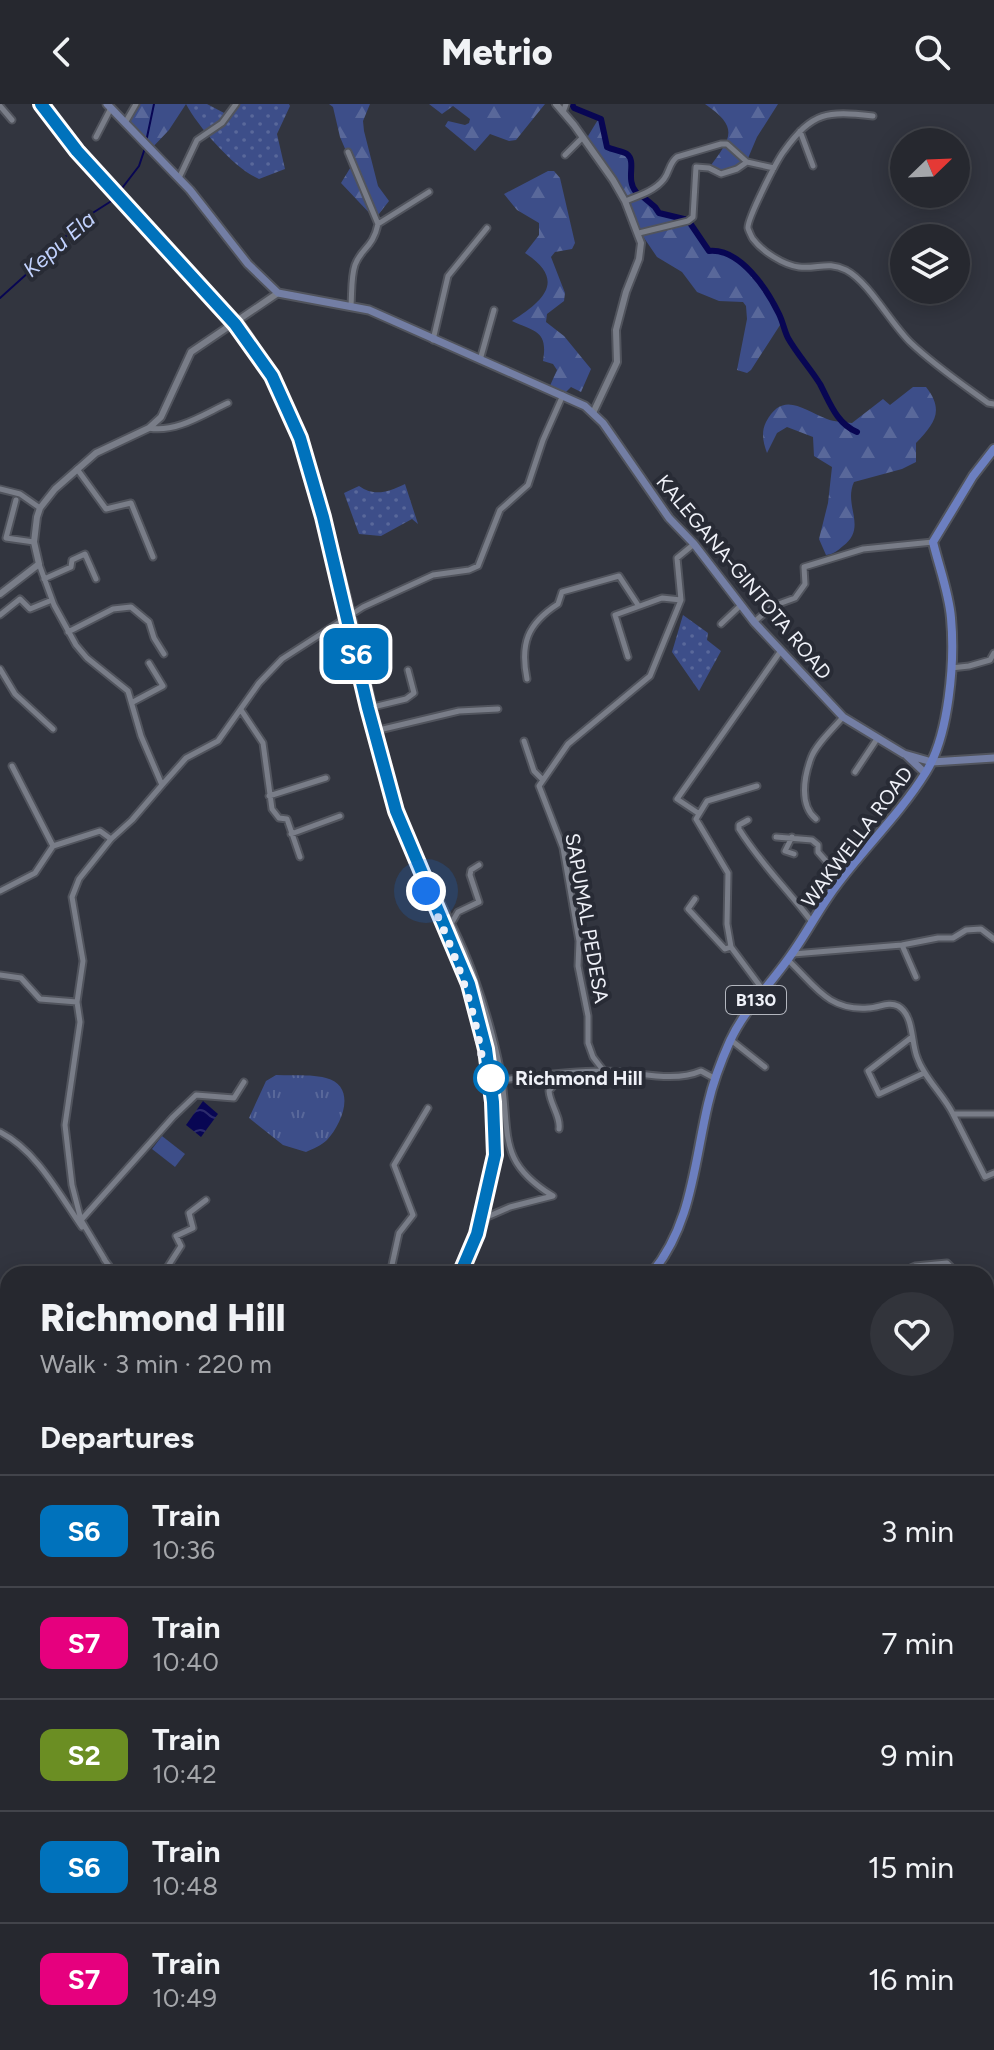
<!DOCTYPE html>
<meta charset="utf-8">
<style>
body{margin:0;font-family:Figtree,sans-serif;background:#32343b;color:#f1f3f6;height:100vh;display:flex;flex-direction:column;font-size:30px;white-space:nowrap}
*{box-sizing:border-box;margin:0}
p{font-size:26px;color:#a4a6aa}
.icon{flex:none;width:44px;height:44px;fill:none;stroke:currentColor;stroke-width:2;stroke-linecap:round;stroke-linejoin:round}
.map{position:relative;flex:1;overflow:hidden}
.drawer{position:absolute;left:0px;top:1162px;width:994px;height:784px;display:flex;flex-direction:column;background:#26282f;border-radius:24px 24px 0 0;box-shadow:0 4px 20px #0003,0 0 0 2px #42444b}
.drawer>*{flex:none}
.badge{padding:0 16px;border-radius:12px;font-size:28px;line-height:52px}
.needle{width:52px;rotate:67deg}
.fabs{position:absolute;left:890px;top:24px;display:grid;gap:16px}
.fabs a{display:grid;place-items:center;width:80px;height:80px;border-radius:50%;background:#26282f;box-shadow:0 4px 20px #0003,0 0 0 2px #42444b;font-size:40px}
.you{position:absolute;width:40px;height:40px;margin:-20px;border:6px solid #fff;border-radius:50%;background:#1a73e8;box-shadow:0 0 0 12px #1a73e833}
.map>.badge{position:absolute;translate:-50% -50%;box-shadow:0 0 0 4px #fff}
h2{padding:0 40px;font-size:30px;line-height:72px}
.round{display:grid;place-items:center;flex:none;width:84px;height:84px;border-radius:42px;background:#32343b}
.head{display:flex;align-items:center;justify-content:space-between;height:136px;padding:0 40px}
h1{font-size:38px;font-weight:800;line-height:60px}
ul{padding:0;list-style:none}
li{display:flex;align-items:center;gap:24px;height:112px;padding:0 40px;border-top:2px solid #42444b}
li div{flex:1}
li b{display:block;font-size:30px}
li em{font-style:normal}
li .badge{min-width:88px;font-weight:700;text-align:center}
header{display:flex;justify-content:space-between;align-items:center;height:104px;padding:0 40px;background:#26282f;font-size:36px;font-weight:800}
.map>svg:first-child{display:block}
</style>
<header><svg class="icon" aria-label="back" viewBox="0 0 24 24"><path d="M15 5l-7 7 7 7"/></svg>Metrio<svg class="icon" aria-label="search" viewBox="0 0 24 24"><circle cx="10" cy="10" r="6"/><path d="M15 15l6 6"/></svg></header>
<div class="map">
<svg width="994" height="1946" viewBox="0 0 994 1946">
<defs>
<pattern id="grass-dots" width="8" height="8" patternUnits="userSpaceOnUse" patternTransform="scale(2)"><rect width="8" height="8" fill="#3d4e89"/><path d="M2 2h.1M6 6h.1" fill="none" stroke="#59689a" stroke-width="1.8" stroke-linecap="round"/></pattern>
<pattern id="forest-firs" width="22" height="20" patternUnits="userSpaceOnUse" patternTransform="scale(2)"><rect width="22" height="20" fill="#3d4e89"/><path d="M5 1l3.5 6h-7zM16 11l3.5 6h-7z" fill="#59689a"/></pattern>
<pattern id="park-tufts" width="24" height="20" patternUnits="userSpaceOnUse" patternTransform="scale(2)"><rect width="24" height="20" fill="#3d4e89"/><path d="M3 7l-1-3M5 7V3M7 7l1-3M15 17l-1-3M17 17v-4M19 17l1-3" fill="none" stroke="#59689a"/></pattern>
<pattern id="water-waves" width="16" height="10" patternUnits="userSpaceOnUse" patternTransform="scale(2)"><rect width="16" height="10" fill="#080653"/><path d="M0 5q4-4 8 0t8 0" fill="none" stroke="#2c2b6c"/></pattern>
</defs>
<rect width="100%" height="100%" fill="#32353f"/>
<!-- grass -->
<path fill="url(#grass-dots)" d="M186,0H207L228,11L237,0H289L290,2L277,30L285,65L259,75C235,65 198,23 186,0Z
M405,380L418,420L412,415L381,432L359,430L344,389L359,382C375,393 388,388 405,380Z
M683,511L708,529L707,536L721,547L699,587L672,548Z"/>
<!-- forest -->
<path fill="url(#forest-firs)" d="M136,0H186L169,26L150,46L124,20Z
M329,0H370L363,17L364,27L378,82L389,97L375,115L341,79L352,61L340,33L333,3Z
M429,0H545L516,36L509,37L490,30L475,47L445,22L448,17L465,21L469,19L470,15L453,2L442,10Z
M705,0H778L757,33L746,59L721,70L709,64C731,34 740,24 705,0Z
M599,14L604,22L607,43L625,49L632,57C626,95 644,83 659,109L688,116L708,147C742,145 772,190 782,218L751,266L747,269L737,266L747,215L746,202L743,198L719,197L697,188L682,168L657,153L640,128L628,101L585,37Z
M548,67H554L560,74L575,139L572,145L555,148L551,153L565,189L564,197L547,210L546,218L564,232L591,265L581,288L571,283L563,291L549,284L557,266L553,260L543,257C548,227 536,228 512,217C545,196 566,176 525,149L539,131V119L517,106L504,90Z
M913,283H926C945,307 934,320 916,339V358L902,365L854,378C843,402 868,423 843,442C837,447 834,450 826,451L819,435L828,399L832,363L814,352L813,333L787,323L777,329L767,349C763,338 761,328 766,318C783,286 803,306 827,315C834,318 844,318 852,319L883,295L890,301Z
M990,1619L994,1643V1668L986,1672V1621Z
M206,1938H223L229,1944L235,1938H243L244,1946H199Z"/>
<!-- park -->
<path fill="url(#park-tufts)" d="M276,971C292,972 311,970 326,974C357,982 343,1019 327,1036C322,1041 313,1045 306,1048L283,1041L249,1014L266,977Z
M118,1938H187L179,1946H126Z"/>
<!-- pitch -->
<path fill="#3d4e89" d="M162,1032L185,1050L175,1063L152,1045Z"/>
<!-- water -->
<path fill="url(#water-waves)" d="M203,997L218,1010L201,1033L186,1021Z"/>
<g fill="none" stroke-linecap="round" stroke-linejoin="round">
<!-- stream -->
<path stroke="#080653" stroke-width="2" d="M146,38L154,0
M0,194L50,149L80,117L113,96L139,62L145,44
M16,1946L23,1938"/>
<!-- canal -->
<path stroke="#080653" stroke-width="6" d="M572,0L574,4L601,15L607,43C613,46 622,47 627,50C637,58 625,75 636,88
M642,92L655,103L659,109L688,116
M690,119L709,147C740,144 767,185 779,210C783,218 784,226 788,234C797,250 810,264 820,280C830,299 837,320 857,328"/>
<!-- minor casing -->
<g stroke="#51545d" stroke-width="9">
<path id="minor" d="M0,2L12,16
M563,8L566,0
M873,12C827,7 813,7 784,47C777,56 747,115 748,124C748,125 752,134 753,135C762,147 783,161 799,163C818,165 828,157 846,166C869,178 891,220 911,239C934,261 962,280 988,299L994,300
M125,19L136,0
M800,27L813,62
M96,33L111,4
M348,48L378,120
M565,51L582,34
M179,74L197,36L222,19L236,0
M625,97C638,92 655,87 664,75C670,67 669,59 677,53L721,40H727L747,58
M639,129L688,117L693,113L696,63L709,64L721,70L737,65L747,58L774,64
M351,201C352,188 351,173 355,161C361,144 373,144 378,120L429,88
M239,217C263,249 281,283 296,319C316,382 336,446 352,511C368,578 381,646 402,711C421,769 457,820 476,878C486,906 498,948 502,977C510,1033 498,1058 553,1092L510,1103L487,1113L464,1170
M433,236L448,172L487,124
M480,256L494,206
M149,324C176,329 204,310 228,299
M77,365L106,405L131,399L153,453
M0,385L20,390L40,404
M16,396L6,434L34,438
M39,460L54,501L76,541L87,554L128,587L141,632L162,681L132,716L111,735L79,775L72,793L83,857L77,898L80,918L65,1021L72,1081L81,1116L105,1156
M44,475L71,463L72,456L85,450L96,475
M0,511L20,495L30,505L52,496
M346,513L396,719L446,830L465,880L480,938L489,999L492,1051L470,1140L456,1170
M754,518L773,502L795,494L805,480L804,463L863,445L933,438
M721,520L741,501
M68,528L113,505L131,503L149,518L154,534L164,550
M628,553L615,511L662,494L681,496
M951,564L969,562L990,556L994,549
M0,565L15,590L53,625
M527,575C520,540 527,520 558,500L562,488L619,472L638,501
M133,598L163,582L149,559
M373,603L406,595L414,589L408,566
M241,606L263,639L272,705L279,714L287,715L300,753
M379,626L459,607L498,605
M524,637L534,667L542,675
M12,662L53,742
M855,668L877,635
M162,681L186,654L218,637L259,579L282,555L363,503L433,471L469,466L478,462L500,406L528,381L543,336L563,291
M757,682L707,697L696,715L728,769L727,820L731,843L763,886
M269,692L326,674
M698,709L677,695L780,548
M816,715C799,701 804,673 811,654C816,640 833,625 843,613
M748,716L739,721V725C760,759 788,786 812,818
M291,730L340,712
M776,733L812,736L818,741V748L841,774
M792,733L785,747L794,750
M0,787L35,769L53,742L100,727L111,735
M695,795L688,805L725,845L731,843
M451,820L458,808L479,798L470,771L471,766L479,761
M902,841L916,873
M793,850L902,841L938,834H953L966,826L981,825L994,835
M788,856C814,880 827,907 868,904C879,904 888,897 898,902C914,911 911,938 917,953C924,974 943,990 953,1010H994
M0,871L21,874L40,895L77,898
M912,933L868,967L879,990L924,969
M731,936L765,963
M603,966L593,953L588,939V912L578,862L579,837L563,744L539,682L568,640L650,572L681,496L677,454L694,440
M502,976C535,972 569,967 602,967C633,966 671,980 701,967L714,974
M953,1010L985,1073L994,1069
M559,1025C561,1013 550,1000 549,987L563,970
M0,1028C37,1047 59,1090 82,1123
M82,1115L173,1013L196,991L234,994L244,978
M104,1155L115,1170
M100,1170L111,1165
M163,1170L181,1142L176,1132L193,1124L189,1109L206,1096
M390,1170L399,1129L413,1111L394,1061L428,1004
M897,1170L915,1162L947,1159L958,1170
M986,1189L994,1181
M0,1195H8
M994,1195L991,1196L994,1215
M986,1237L994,1229
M0,1348L8,1359
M986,1466L990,1439
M986,1486L994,1496
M986,1530L994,1524
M0,1562L8,1563
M0,1653L7,1661
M0,1673L5,1670L8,1659
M0,1820L8,1809
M986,1891L994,1896
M0,1918L8,1923
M31,1938L40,1946
M111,1938L118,1946
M315,1938L319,1946
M972,1938L979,1946
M603,1946L623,1938"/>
</g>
<!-- tertiary casing -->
<g stroke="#51545d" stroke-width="10">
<path id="tertiary" d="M556,0L574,21L613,76L625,97L641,139L639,155L626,188L616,226L617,258L593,309
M0,490L39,460L34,438L37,413L40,404L55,385L96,349L149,324L161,313L191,248L278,189
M0,1433L8,1421
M764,1946L774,1938"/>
</g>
<!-- secondary casing -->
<g stroke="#51545d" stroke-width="11">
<path id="secondary" d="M107,0L190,86L248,160L278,189L369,206L585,302L603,319L669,414L694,440L754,518L843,613L904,650L932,658L994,654
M906,651L925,669
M986,1769L994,1776"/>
</g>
<!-- primary casing -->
<g stroke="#51545d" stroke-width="12">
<path id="primary" d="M651,1170C692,1121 694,1059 708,1000C713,978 721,957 730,937C745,904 773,878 793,848C808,827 820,803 836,782C865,743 900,710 926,668C949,631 955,558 951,514C949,489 939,463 933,438L973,372L994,345
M49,1946L58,1938"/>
</g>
<!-- minor -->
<use href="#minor" stroke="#797d88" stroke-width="5"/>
<!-- tertiary -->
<use href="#tertiary" stroke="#797d88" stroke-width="6"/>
<!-- secondary -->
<use href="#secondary" stroke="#737ea4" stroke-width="7"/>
<!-- primary -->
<use href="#primary" stroke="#6c7fc0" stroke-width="8"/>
<!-- rail casing -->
<g stroke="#92959d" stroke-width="5">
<path id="rail" d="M41,0L77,47L235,220L272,272L300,334L323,413L368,604L396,707L469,880L486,945L493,998L495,1051L477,1130L460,1170
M0,1841L8,1830"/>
</g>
<!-- rail -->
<use href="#rail" stroke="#282b35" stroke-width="2" stroke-dasharray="6" stroke-linecap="butt"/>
</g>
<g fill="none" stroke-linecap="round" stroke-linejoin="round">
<!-- line casing -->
<g stroke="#fff" stroke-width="18">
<path id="line" d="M41,0L77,47L235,220L272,272L300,334L323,413L368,604L396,707L469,880L486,945L493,998L495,1051L477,1130L460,1170"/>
</g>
<!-- line -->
<use href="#line" stroke="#0072bc" stroke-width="12"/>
<!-- walk -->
<path stroke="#eff1f8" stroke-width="8" stroke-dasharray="0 14.4" d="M426,787C454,845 476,904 484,968L491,974"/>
</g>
<!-- markers -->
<circle fill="#fff" stroke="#0072bc" stroke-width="4" cx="491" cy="974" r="16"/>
<g text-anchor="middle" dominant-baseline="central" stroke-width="8" stroke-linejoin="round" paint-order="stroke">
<!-- shield labels -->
<rect fill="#282b35" stroke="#b3b6be" stroke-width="2" x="726" y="882" width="60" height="28" rx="6"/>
<g font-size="18" font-weight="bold" fill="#eff1f8">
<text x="756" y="896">B130</text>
</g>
<!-- street labels -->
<g font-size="20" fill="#eff1f8" stroke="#282b35">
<text transform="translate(744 473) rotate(50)">KALEGANA-GINTOTA ROAD</text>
<text transform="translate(857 733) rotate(-53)">WAKWELLA ROAD</text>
<text transform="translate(587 814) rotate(80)">SAPUMAL PEDESA</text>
</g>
<!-- stop labels -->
<g font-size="20" font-weight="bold" fill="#eff1f8" stroke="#282b35" text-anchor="start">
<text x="515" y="974">Richmond Hill</text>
</g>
<!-- water labels -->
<g font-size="22" font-style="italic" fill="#c2d2fe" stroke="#282b35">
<text transform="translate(59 140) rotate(-41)">Kepu Ela</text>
</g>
</g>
</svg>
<div class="fabs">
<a><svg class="needle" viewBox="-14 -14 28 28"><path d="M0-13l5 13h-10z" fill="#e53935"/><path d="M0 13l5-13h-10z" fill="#a4a6aa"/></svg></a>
<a><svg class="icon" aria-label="layers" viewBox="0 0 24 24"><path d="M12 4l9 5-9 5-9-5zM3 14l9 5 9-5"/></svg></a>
</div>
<div class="you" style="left:426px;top:787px"></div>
<b class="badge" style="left:356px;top:550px;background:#0072bc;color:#fff">S6</b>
<section class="drawer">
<div class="head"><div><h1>Richmond Hill</h1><p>Walk · 3 min · 220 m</p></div><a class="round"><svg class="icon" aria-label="heart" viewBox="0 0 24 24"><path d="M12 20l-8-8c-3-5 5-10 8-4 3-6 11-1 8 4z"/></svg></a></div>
<h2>Departures</h2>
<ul>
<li><span class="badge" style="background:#0072bc;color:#fff">S6</span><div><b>Train</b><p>10:36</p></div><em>3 min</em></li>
<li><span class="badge" style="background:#e6007e;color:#fff">S7</span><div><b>Train</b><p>10:40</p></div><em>7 min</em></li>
<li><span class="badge" style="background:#6b8e23;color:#fff">S2</span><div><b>Train</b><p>10:42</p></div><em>9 min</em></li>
<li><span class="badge" style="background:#0072bc;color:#fff">S6</span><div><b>Train</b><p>10:48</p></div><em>15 min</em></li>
<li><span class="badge" style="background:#e6007e;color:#fff">S7</span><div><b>Train</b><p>10:49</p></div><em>16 min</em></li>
</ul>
</section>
</div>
